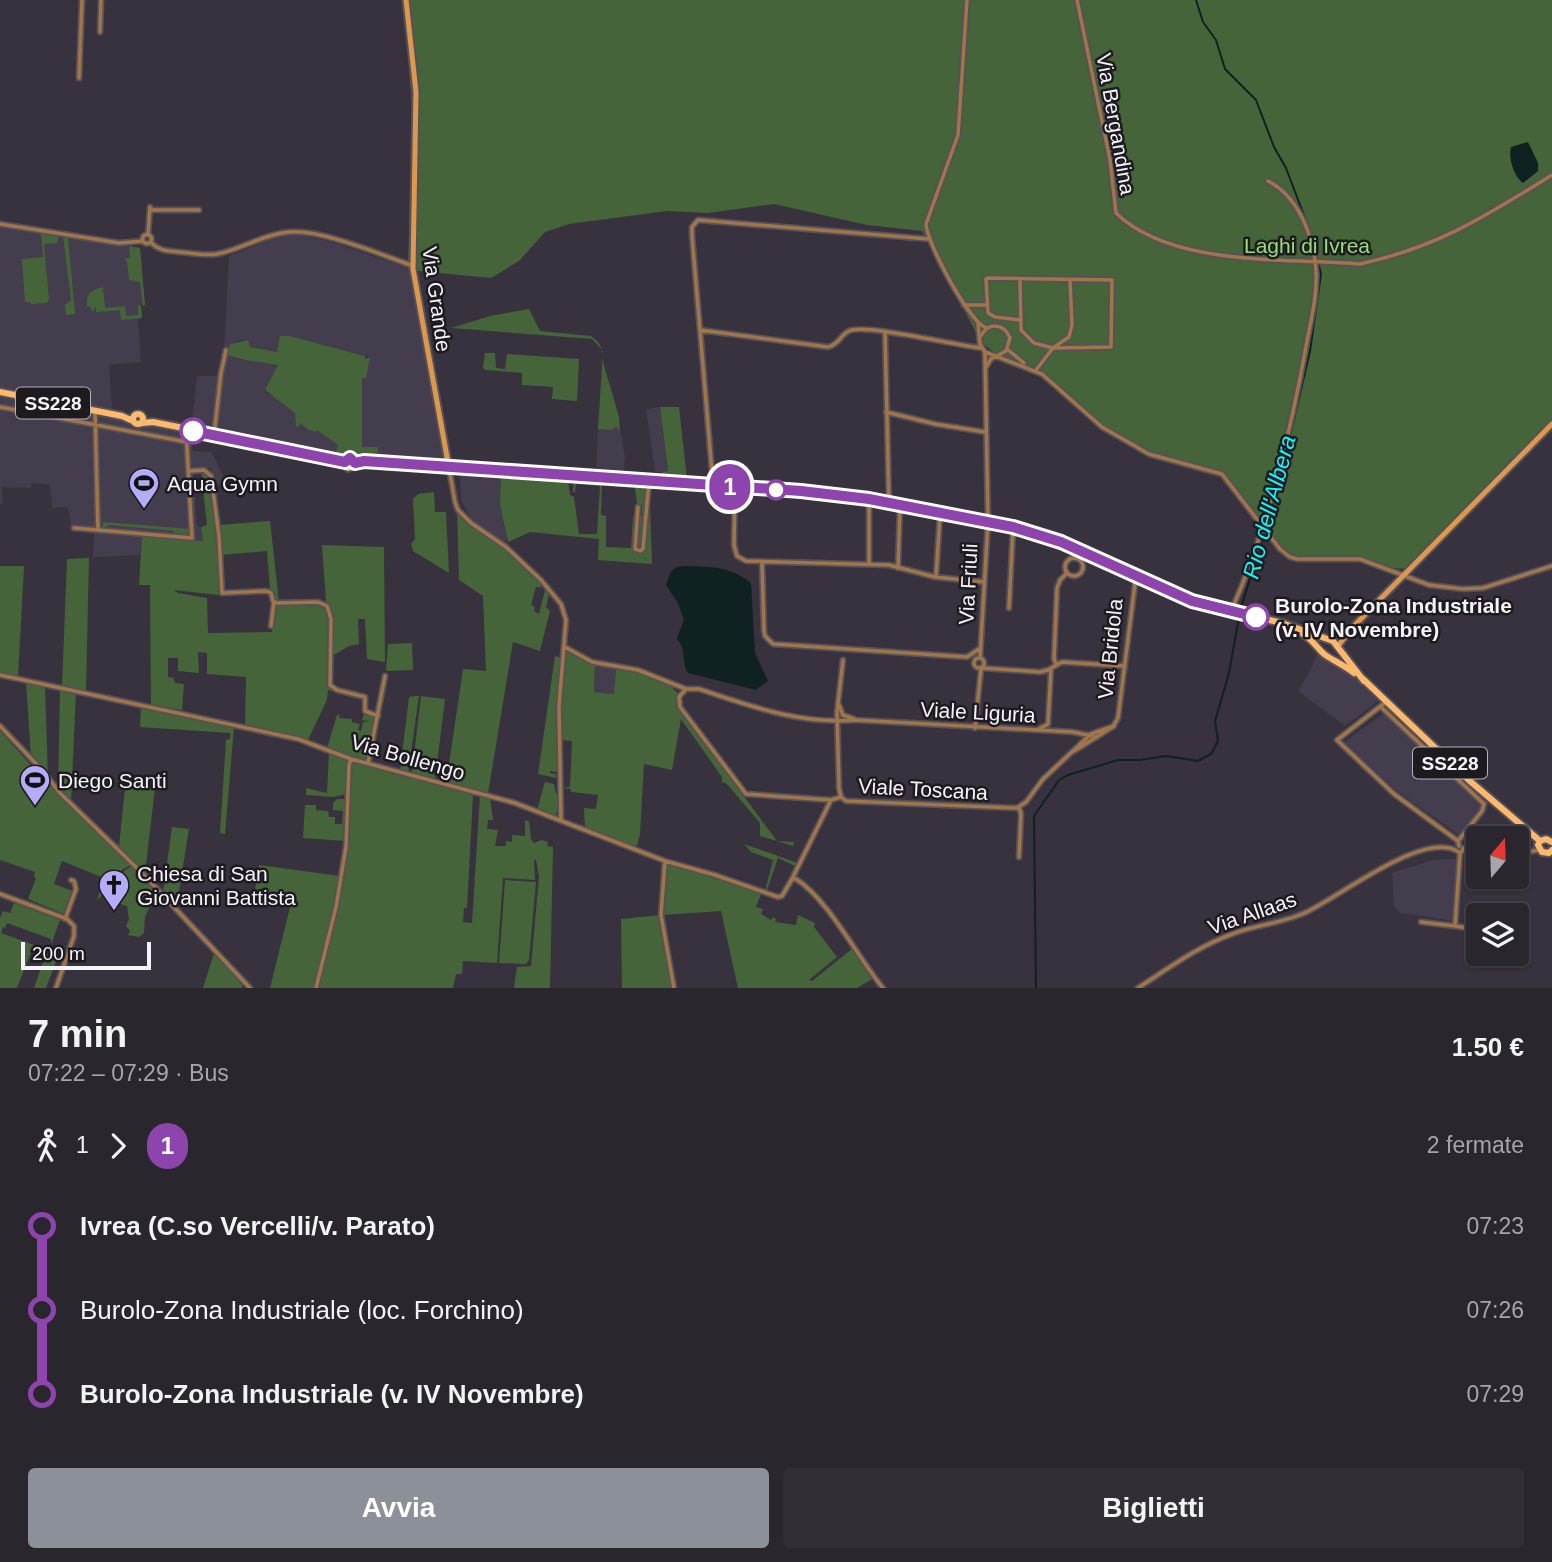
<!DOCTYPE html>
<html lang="it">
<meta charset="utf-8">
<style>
body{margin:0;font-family:Arial,sans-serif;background:#312e36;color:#f1f3f6;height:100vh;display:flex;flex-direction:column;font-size:26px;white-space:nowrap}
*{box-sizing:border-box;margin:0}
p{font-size:23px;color:#a5a5aa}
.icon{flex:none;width:38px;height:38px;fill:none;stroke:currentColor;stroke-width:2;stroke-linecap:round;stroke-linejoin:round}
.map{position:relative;height:988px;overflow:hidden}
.side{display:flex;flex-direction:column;background:#29262e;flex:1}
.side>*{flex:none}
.badge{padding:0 14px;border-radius:23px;font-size:24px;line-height:46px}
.needle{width:46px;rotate:19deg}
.controls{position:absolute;left:1466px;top:826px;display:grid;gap:14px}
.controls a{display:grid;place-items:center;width:63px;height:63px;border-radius:7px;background:#29262e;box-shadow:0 2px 5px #0004,0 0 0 2px #45434a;font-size:35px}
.scale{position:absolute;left:21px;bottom:18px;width:130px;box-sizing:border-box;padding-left:7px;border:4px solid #f6f3fa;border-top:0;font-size:19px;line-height:24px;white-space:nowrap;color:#f6f3fa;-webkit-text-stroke:5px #1d1b20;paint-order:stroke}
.map>.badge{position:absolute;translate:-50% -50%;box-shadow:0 0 0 4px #fff}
.legs{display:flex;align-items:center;gap:10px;height:77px;padding:0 28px;font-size:23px}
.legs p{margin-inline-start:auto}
.overview{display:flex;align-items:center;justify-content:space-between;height:119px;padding:0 28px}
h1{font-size:38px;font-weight:700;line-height:52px}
.button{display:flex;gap:14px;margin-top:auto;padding:14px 28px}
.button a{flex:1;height:80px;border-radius:7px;background:#8c9099;color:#fff;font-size:28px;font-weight:700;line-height:80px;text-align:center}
.button a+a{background:#312e36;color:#f1f3f6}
ul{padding:0 28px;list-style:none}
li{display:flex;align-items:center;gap:24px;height:84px;font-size:26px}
li i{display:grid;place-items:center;width:10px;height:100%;margin:0 9px;background:currentColor}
li i::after{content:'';width:18px;height:18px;margin:-9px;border:5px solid;border-radius:50%;background:#29262e}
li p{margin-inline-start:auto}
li:first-child i{background:linear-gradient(#0000 50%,currentColor 0)}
li:last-child i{background:linear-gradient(currentColor 50%,#0000 0)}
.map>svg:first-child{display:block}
</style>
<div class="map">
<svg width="1552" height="988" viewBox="0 0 1552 988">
<rect width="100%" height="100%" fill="#37323d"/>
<!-- built -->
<path fill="#443d4d" d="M0,226L140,248L145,305L141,306L142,318L138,319L141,362L109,365L112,409L0,387Z
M284,234L301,235L335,243L405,267L411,274L432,385L443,450V461L362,458V378L370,357L290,336L280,343L277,352L249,347L247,339L242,340L232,343L227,355L245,360L279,365L265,390L266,393L274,396L338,445L336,455L192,424L197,376H218L224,350L229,256Z
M0,397L189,434L193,451L212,452L227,484L213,485L211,468H193L197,526L201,527L203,541L143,536L140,555L93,557L94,534H97L72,530L68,507L52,508L50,485L31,483V488L2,487L3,504H0Z
M660,407L668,472H655L646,409Z
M619,422L625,458L623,476L594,472L596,470L598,424Z
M460,473L501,475L500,505L507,540L503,541L472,520L461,500Z
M1317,654L1353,674L1381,700L1382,703L1377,702L1345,726L1298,691L1312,667Z
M595,665L616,668L615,694L594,692Z
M1384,713L1481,803V808L1459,835L1397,791L1344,742Z
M1457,859L1454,921L1400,913L1394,906L1392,873L1432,860Z"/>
<!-- green -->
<path fill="#456439" d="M404,0H1552V419L1406,569L1380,567L1360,560L1305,562L1278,546L1224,476L1159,460L1121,441L1072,403L1048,380L1004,360L981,342L922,231L867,225L774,204L708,213L667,211L569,224L545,232L519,261L491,278L408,270L412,107Z
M41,234L59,236L57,243L44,244L49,300L46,303L31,304L30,302H25L22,259L43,257Z
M63,236L68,237L75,314L66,315L65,305L71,300Z
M129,246L140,248L145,305L143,306L140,282L129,280L127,261L124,260L130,257Z
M103,287L105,308L125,306L126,316L138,315V306H141L142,318L121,320L120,310L96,312V307L92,312L91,308L87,306C86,293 91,290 103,287Z
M529,309L540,331L591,336C602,343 603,351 603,362L619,417L620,431L616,427L611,430L598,429L603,351L592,339L451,328L490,316Z
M280,336H290L365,356V359L370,357L366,378H362V447H378L377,457L336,455L302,447L336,452L338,445L317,430L316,432L309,430L300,423L299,427L296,426L295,413L265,390L278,365L245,360L227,355L230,344L248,340L250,347L277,352Z
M485,353H495L496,368L505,369L507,354L579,359L577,401L552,399L553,387L522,385V373L486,370L483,368Z
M660,407H679L687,479L663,477L662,472L668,471Z
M201,471L210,477L217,524L219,595L174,590L178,593L207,598L208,633L272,632L275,604L317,603L326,606L330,618L329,686L336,690V692L328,690L327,700L308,740L245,726L246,677L207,674V653L198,652L199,673L178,671V658H168V677L174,678L175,683L184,684L182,710L151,705L150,585H139L142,536L203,541L201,527L207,525Z
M501,475L568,480L570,495L574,497L579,534H597L600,486L576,484L575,492H573L574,480L602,482L601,515L606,516V547L631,548L633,516H642V505L637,504L635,488L608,485V482L652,485L650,505L652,564L598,560L599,539L530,532L508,542L500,505Z
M434,492L435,512H446L449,573L413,551L411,544L415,539L413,499L418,494Z
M457,511L510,553L540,582L541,588L536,587L531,605L535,607L534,611L539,614L546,586L550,591L546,607L550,611L540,651L513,642L488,794L446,784L463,669L486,671L483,596L459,580Z
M270,521L279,602L275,600L270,590L267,551L221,555L219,525Z
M103,522L191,529V535L174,533V531L108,525L107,527H103Z
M322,545L384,547L385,662L367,659L365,619H358L359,644L349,646L332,656L333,616L326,603Z
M89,558L86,692L62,687L67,559Z
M0,566H24L18,678L0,674Z
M412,643L413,670L386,671L388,644Z
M565,651L595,665L594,692L614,694L616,668L646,674L671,684L674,690L678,693L676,701L679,709L777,841L794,842L793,846L760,836V823L727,784L722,782V777L681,719L672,770L644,764L640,835L636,848L585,830L584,808L596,809L598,795L571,792V789L561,788L570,787L572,741L560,740L561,677Z
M555,656L561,658L557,707L558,772L550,771V773L556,774V778L538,774Z
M26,683L45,687L48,776L31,757Z
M60,690L76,693L71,801L58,789Z
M416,696H419L408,774L400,771L409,697Z
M421,696L445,699L435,780L413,775L412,772Z
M141,705L234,727L225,834L220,833L226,740L230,739V733L140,727Z
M364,714L372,715L376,719L367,760L352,758L327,748L337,715H340L339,718L352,719V722L360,724L358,730L361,731L363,722H370L362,720Z
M0,731L47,783L49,781L81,813V817L84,818L133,864L122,870L115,883L102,885L104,878L62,861L54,884L73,891L64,914L28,899L36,878L34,877L35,872L0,860Z
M329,751L348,760L347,794L333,797L306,795V788L327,793Z
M352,763L371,765L473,795L467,908H464L463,922L472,923L480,795L490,798L493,820H488L487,829L498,830L495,846H506V841L512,842V835L525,836V820L529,821L531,839L534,843L542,840L548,842L547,846L553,847L550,988H514L517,967L531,966L539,877L536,860L534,859L535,880L503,878L497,963L463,961L462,974H456L453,988H317L348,848L350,766Z
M126,778L156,780L145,873L119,847Z
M545,782L554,784L556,794L559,793L560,812H556L557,817L537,810Z
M337,799H347L345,841L303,838L305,805H316V810L328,811L329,817H335V824H342L343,811L333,810V803Z
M172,827L189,829L176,910L163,893Z
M744,844L798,863L797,867L778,858L767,890L765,891L773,860L751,852Z
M669,863L759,892L761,894L756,907L763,909L761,914L771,920L773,917L776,919L775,922L796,925L798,915L815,923L814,927L837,957L809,980L812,981L853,948L874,978L857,988H738L721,911L663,915L665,867Z
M259,865L340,876L315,988H270L290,907L253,902Z
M132,866H134L158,892L145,916L144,933L139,937L128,935L130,931L126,926L129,919L127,906L108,900L109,895L106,892L97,900L101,887L116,885L125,870Z
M505,880L536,882L529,960L526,964L499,963Z
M14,903L60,920L51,945V939L7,923L5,928L3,927L1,933L34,945L17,988H0V918L3,911L10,913Z
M660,915L673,988H622L621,919Z
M46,953L58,957L46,988H34Z
M214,953L243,983L242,988H203Z"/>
<!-- water -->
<path fill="#0f2121" d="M1528,142L1538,163V171L1523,183C1514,177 1508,158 1511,147Z
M685,566C710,567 730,566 751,583L755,653L768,681L756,690L688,673C681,662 687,650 677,639L684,619L678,603L666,585C671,572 670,567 685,566Z"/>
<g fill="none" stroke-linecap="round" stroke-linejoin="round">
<!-- stream -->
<path stroke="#0f2121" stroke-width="2" d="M1196,0L1203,22L1216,40L1225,69L1256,100L1274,147L1286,168L1311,234
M1266,527L1280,479L1310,351L1321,274L1314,246
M1240,611L1264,533
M1036,988L1034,816L1059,780L1068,775L1118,760H1140L1166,756L1198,761L1211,754L1218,741L1215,721L1229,673L1239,617"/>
<!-- street casing -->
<g stroke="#56515b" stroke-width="7">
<path id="street" d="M967,0L958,135L926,224C927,243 970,324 987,328
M1077,0L1110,160L1116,213C1171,267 1287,258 1360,264C1438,247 1486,216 1552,175
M100,32L101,0
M79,78L82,0
M150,210H199
M0,224L119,243L143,241
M142.5 239a4.5 4.5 0 1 1 9 0a4.5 4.5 0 1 1-9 0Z
M148,235L150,207
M151,242C158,251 169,251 180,252C192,253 205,256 217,254C242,249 264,234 289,232C321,229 382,255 413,266
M1020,279L1021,330L1034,343L1053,348L1111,347L1112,280L988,278L986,279L988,313L995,317L1021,320
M964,305H986
M978,324L980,344L985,352L1042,374L1102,427L1149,454L1222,474L1280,549L1290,557L1297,559H1360L1429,585L1463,589L1483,588L1552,566
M700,330L692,236V227L698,220L929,239
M885,332L889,503
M981,336C988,322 1004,323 1010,338L1006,351L991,359L986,367
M1007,349L1024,363
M1036,370L1053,348L1069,337L1072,325L1070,280
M54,403L55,417
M0,407L187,442
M95,411L98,530
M886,412L935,424L985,432
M214,435L221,373L226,350
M449,468L455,502L458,510L471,523L506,547L541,580L561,604L566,620L559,706L561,819
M189,471L204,470L211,476L219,536L222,593L266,591L271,593L273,601L277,603L318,602L327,606L331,619L330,685L337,690L365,697V711L378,716
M713,484L700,330L828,347C840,344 840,335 849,331C865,323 957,346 982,348
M735,487L734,545L737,556L746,561L889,565L935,577L984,582
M638,507L635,549L640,551L643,549L648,491L651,482
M74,528L192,538L186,430
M1065 567a9 9 0 1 1 18 0a9 9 0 1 1-18 0Z
M762,562L764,631L765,636L773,644L967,657L979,649
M869,563V501
M898,568L900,505
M936,577L940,515
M1009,608L1013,529
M1232,609C1267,531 1292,426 1307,341C1312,315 1319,288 1315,261C1311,231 1297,196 1268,181
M271,626L274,602
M565,647L592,662L638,670L686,689H699C750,706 801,725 856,720L1073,732L1097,737
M980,658L988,522L985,352
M974 663a5 5 0 1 1 10 0a5 5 0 1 1-10 0Z
M843,660L837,712L839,788L841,797L846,801L1017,808L1026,802L1043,779L1091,734L1114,726L1074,751
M1056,664L1054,659L1057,588L1060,580L1067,573
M982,668L1040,672L1048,670L1062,662L1125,666
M0,675L298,739L351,759L515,803L665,861L715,875L778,897L782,896L792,879H796C828,899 858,958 883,988
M686,689L679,697L680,707L746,794L831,800L841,797
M1386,702L1337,740L1394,794L1458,841L1459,846
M839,705L843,715L854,719
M1382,708L1484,804L1482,811L1458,841
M1114,725L1118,718L1136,576
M0,726L42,770L60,793L142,873L250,988
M975,728L981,669
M1039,729L1048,724L1051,669
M368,763L385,676
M1463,848L1479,851
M1517,854L1539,850
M1019,857L1021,814L1019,807
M665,861L661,915L674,988
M792,879L831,800
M0,894L67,919L74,926V936L56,988
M65,919L76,889L74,881L71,880
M1421,922L1455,926L1460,853
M1455,926L1479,930
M1517,935L1520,936
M316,988L336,907L346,847L349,765L351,759
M1138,988C1169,968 1200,945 1235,933C1257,925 1281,923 1302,914C1335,901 1426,826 1460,853L1463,850"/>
</g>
<!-- secondary casing -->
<g stroke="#56515b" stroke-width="9">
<path id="secondary" d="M406,0L416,92L413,269L449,468
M1338,646L1351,629L1552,424"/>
</g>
<!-- primary casing -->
<g stroke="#56515b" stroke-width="10">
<path id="primary" d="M0,392L122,416L133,421
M133 419a5 5 0 1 1 10 0a5 5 0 1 1-10 0Z
M142,423L153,422L334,458L345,462L348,468L355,465L352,459L345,462
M355,463L364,461L822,493L900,505L1038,534L1090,554L1192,601L1282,623L1333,641L1364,681
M1303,634C1313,640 1316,647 1324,654C1327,657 1347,667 1354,673
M1363,679L1471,782L1540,841
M1540,841L1538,845L1542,852L1549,853L1552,850
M1540,841L1546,839L1552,842"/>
</g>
<!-- street -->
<use href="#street" stroke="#a07548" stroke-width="3.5"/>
<!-- secondary -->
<use href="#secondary" stroke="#dc984d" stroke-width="5"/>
<!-- primary -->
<use href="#primary" stroke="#feb96d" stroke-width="6"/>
</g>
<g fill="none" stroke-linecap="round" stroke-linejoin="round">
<!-- line-1 casing -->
<g stroke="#fff" stroke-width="16">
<path id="line-1" d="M193,431L345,462L350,458L355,463L364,461L801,491L869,499L1013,527L1061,542L1192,601L1256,617"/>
</g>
<!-- line-1 -->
<use href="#line-1" stroke="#8e44ad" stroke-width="10"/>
</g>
<!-- icons -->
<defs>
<g id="stadium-pin" transform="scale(1.575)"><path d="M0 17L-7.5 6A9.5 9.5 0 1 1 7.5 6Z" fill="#b4acf9" stroke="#1d1b20"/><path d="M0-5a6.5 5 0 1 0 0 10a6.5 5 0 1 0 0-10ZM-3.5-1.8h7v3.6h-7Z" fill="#111"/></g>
<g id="church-pin" transform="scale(1.575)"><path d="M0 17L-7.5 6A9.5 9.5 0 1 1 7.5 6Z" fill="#b4acf9" stroke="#1d1b20"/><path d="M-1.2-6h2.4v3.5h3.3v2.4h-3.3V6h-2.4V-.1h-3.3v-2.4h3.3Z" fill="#111"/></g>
</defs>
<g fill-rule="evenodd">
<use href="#stadium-pin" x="144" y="483"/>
<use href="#stadium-pin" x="35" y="780"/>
<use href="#church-pin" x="114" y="885"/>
</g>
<!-- markers -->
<g fill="#fff" stroke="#8e44ad" stroke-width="3.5">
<circle cx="193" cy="431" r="12"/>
<circle cx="776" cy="490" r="9"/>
<circle cx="1256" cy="617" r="12"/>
</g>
<g text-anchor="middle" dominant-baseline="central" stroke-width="5" stroke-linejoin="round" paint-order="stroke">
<!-- shield labels -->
<g fill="#1d1b20" stroke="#b5b2b9" stroke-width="2">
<rect x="16" y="387.5" width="74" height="31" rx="5"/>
<rect x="1413" y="747.5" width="74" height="31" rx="5"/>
</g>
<g font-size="19" font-weight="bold" fill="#f6f3fa">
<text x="53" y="403">SS228</text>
<text x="1450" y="763">SS228</text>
</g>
<!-- street labels -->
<g font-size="21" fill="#f6f3fa" stroke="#1d1b20">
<text transform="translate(1116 124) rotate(80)">Via Bergandina</text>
<text transform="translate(437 299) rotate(82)">Via Grande</text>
<text transform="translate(968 584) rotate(-87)">Via Friuli</text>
<text transform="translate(1110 649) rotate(-84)">Via Bridola</text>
<text transform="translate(978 712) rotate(3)">Viale Liguria</text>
<text transform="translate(408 757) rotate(16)">Via Bollengo</text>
<text transform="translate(923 789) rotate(3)">Viale Toscana</text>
<text transform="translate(1252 913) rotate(-19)">Via Allaas</text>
</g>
<!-- park labels -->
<g font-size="21" fill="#96dd79" stroke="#1d1b20">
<text x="1307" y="245">Laghi di Ivrea</text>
</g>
<!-- poi labels -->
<g font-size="21" fill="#f6f3fa" stroke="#1d1b20" text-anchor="start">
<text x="167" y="483">Aqua Gymn</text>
<text x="58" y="780">Diego Santi</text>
<text x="137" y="873">Chiesa di San<tspan x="137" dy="24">Giovanni Battista</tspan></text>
</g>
<!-- stop labels -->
<g font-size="21" font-weight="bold" fill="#f6f3fa" stroke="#1d1b20" text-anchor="start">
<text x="1275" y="605">Burolo-Zona Industriale<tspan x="1275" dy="24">(v. IV Novembre)</tspan></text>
</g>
<!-- water labels -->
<g font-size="23" font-style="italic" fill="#11f8fc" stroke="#1d1b20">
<text transform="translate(1269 507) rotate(-75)">Rio dell'Albera</text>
</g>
</g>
</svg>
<div class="controls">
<a><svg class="needle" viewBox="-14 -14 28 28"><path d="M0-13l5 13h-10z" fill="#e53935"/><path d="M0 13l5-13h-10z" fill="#a5a5aa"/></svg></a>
<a><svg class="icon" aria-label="layers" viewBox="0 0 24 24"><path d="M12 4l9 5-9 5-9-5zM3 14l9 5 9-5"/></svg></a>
</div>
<div class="scale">200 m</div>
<b class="badge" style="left:730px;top:487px;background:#8e44ad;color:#fff">1</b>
</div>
<section class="side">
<div class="overview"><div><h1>7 min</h1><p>07:22 – 07:29 · Bus</p></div><b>1.50 €</b></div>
<div class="legs"><svg class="icon" aria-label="walk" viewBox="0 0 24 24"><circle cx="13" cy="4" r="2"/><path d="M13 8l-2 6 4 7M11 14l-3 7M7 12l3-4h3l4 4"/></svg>1<svg class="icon" aria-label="forward" viewBox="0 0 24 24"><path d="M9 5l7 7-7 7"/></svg><b class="badge" style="background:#8e44ad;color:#fff">1</b><p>2 fermate</p></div>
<ul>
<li><i style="color:#8e44ad"></i><b>Ivrea (C.so Vercelli/v. Parato)</b><p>07:23</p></li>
<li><i style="color:#8e44ad"></i><span>Burolo-Zona Industriale (loc. Forchino)</span><p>07:26</p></li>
<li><i style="color:#8e44ad"></i><b>Burolo-Zona Industriale (v. IV Novembre)</b><p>07:29</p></li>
</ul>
<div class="button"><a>Avvia</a><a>Biglietti</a></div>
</section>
